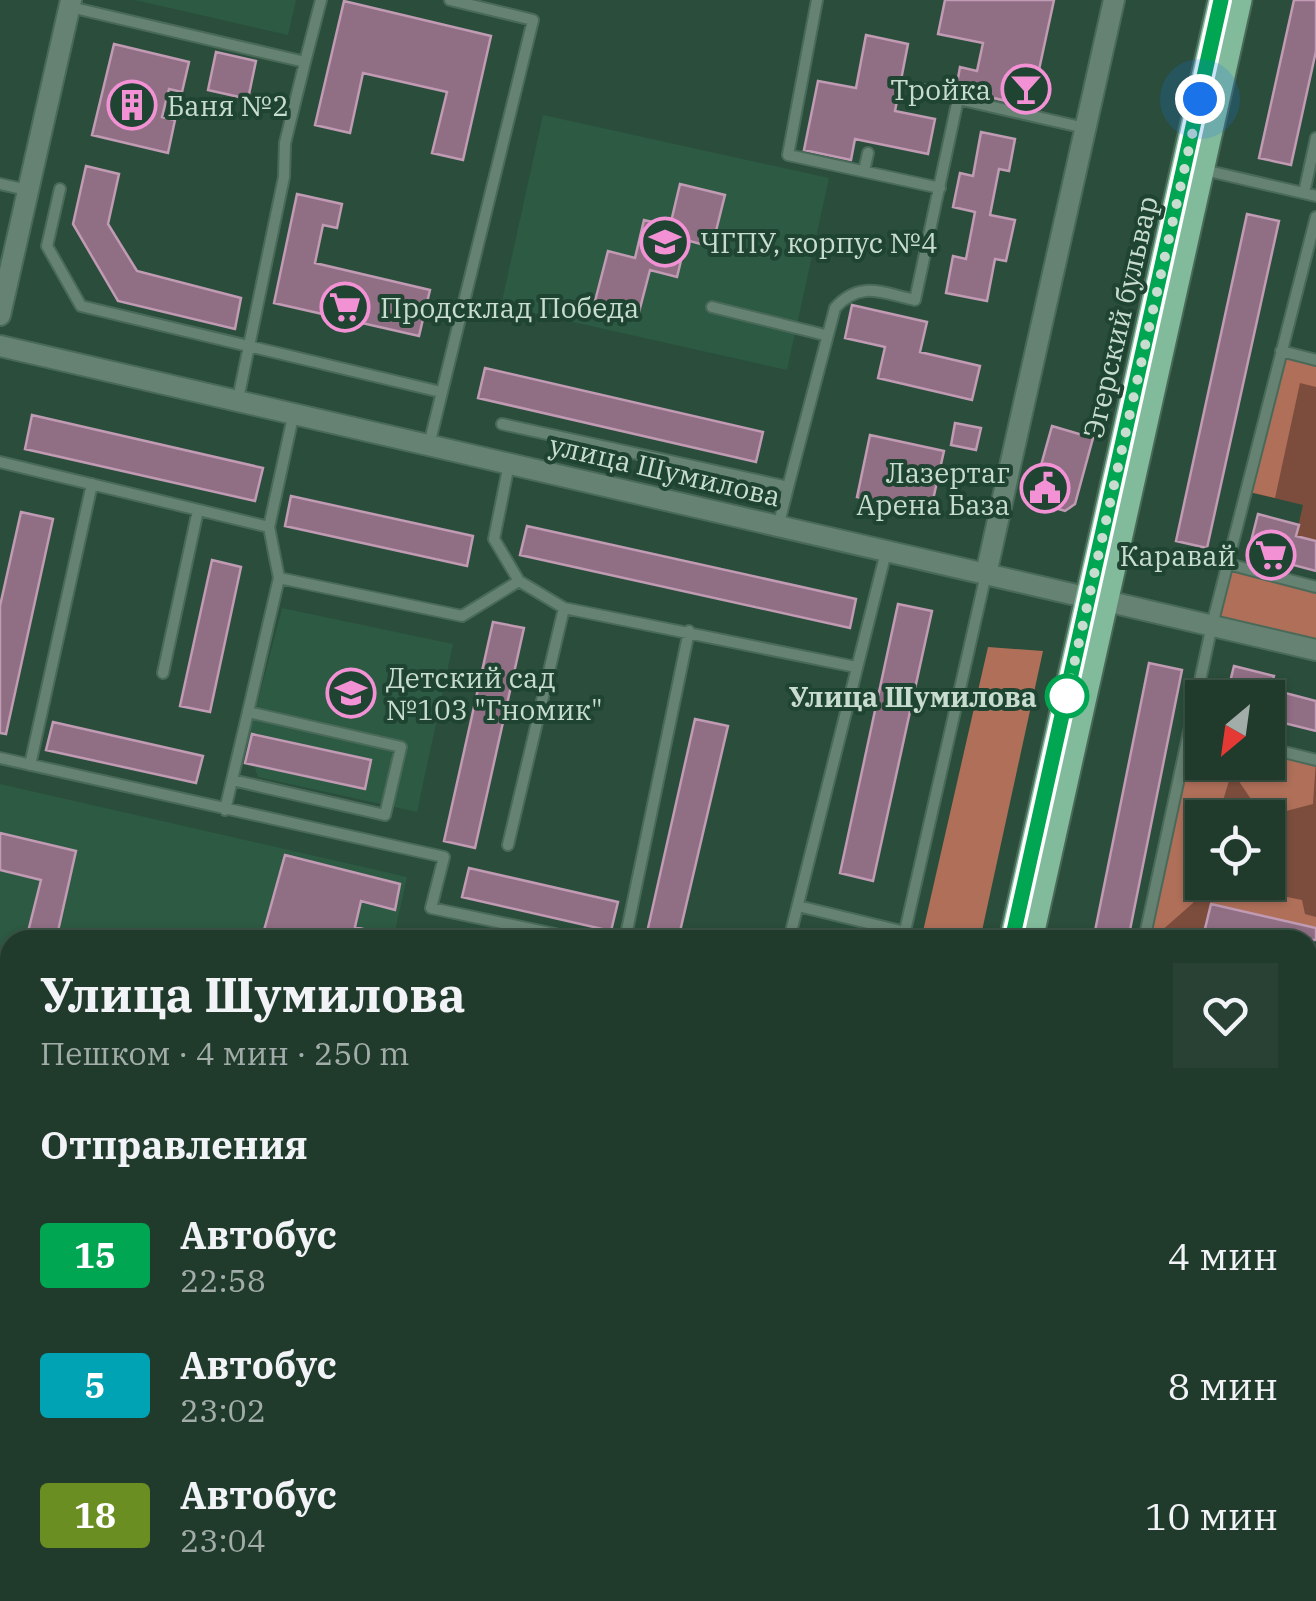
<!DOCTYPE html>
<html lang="ru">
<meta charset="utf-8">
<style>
body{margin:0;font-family:"IBM Plex Serif",serif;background:#284134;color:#f1f3f6;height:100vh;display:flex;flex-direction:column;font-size:38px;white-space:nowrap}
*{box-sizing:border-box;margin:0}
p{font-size:32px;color:#a2ada9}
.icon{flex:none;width:55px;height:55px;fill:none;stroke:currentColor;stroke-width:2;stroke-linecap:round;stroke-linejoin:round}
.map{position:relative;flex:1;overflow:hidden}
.details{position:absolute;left:0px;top:930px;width:1318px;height:672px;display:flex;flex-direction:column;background:#203a2c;border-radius:30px 30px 0 0;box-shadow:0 2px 8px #0004,0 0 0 2px #3d5448}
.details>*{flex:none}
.badge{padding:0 20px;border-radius:8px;font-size:35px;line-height:65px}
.needle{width:65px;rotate:209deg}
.buttons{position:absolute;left:1185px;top:680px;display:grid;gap:20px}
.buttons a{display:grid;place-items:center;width:100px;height:100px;border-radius:0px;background:#203a2c;box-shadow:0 2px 8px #0004,0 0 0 2px #3d5448;font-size:50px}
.you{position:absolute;width:50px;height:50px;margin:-25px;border:8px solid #fff;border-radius:50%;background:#1a73e8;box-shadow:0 0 0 15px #1a73e833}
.map>.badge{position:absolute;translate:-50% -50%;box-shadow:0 0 0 5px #fff}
h2{padding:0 40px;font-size:38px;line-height:90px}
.round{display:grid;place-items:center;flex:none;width:105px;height:105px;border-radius:0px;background:#284134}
.head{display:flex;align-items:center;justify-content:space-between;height:170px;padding:0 40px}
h1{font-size:48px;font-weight:800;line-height:75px}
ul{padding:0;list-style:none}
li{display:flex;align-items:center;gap:30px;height:130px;padding:0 40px}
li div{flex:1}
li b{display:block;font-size:38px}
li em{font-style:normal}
li .badge{min-width:110px;font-weight:700;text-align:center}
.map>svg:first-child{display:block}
</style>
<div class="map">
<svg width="1316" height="1601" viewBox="0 0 1316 1601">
<rect width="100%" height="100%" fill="#2a4e3b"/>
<!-- built -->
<path fill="#2d5a43" d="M135,0H296L288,35Z
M543,115L829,178L787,370L501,306Z
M282,608L453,644L417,812L258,777L247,743Z
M0,784L407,877L393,940H10V1048L0,1046Z"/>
<!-- green -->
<path fill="#7c4d3d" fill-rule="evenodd" d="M1281,351L1316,360V541L1296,536L1303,505L1245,491Z
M1202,732V762L1316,760V928L1212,904L1203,940H1144ZM1202,818H1268V882H1202Z"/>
<!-- forest -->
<path fill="#af6f59" d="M1281,351L1316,360V387L1300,383L1275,498L1245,491Z
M1228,564L1316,587V650L1212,626Z
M988,647L1043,651L980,940H921Z
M1190,729L1202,732V762H1268V748L1316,760L1313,804L1263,817L1232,771L1218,817L1202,818V871L1193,903L1151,940H1144Z
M1214,882L1302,900L1305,914L1316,917V928L1211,904Z"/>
<!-- building -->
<path fill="#906e84" stroke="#c09bb3" stroke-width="2.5" d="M945,0H1054L1031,107L956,89L960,67L977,71L983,43L938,34Z
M1294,0H1316V51L1291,165L1259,158Z
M344,1L491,36L463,160L432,153L447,92L363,73L350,133L315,125Z
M866,35L908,44L895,111L935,119L928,154L855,139L851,160L804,150L818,81L856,88Z
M114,44L189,62L182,92L169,89L162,117L175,120L168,153L92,135Z
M216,52L256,61L248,99L208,90Z
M981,132L1015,139L1009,171L999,169L990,215L1015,220L1006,261L995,259L987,301L946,293L953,256L966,259L975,212L953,207L960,173L973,176Z
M86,166L119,174L108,224L137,271L241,298L235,329L118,301L73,224Z
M680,184L725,195L712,247L686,240L677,277L650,270L639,312L595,301L608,251L635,258L644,220L670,226Z
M297,194L342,204L337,228L323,225L315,263L430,290L419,336L274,303Z
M1247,214L1279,221L1207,548L1176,541Z
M852,305L927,322L920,352L980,366L972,400L878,378L885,347L845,338Z
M485,368L763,432L756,462L478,398Z
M32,415L263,468L255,501L25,449Z
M955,423L981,428L976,450L951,445Z
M1052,426L1093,438L1075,504L1065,511L1031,501Z
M870,435L944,451L930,513L857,497Z
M291,496L473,536L467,566L285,526Z
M21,512L53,519L6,734L0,733V606Z
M1258,514L1299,525L1296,536L1316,541V571L1248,553Z
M527,526L856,599L850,628L520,555Z
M212,560L241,567L210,712L180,706Z
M898,604L932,611L873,881L840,873Z
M493,622L524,628L475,848L444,841Z
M1149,663L1182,670L1128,940H1115L1094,936Z
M1234,666L1274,676L1270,689L1316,701V731L1268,719V698H1226Z
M695,719L728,726L678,940H657L646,937Z
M53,722L203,756L196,783L46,750Z
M252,734L371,760L365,789L245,763Z
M0,833L76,851L56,940H26L41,880L0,870Z
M285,855L400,884L395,910L361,901L355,927L388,935L387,940H282L263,934Z
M469,868L618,902L611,931L462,897Z
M1211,904L1316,928V940L1203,937Z"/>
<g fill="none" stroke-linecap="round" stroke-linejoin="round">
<!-- service casing -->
<g stroke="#4a6a59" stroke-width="14">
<path id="service" d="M817,0L788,155L940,188
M70,7L305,62L321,0
M924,90L958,99
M1204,170L1316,196
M864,171L868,153
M0,184L27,190
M60,189L47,246L81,306L441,392
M1304,193L1316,138
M712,307L825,335
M1281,351L1316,360
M238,399L284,177L285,143L305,62
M294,412L269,527L279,578L462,616L519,581
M502,424L788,487L778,527
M429,445L533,20L450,0
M0,462L269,527
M509,464L494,539L519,581L564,608L856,667
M788,487L835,308C860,280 882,293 915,300L958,99L1085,128
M1228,564L1316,587
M163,673L198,510
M248,712L232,780L385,815L401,747L248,712L279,578
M1268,748L1316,760
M0,758L444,857L431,908L583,940
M30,765L92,484
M225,810L232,780
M508,845L564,608
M798,906L905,932
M625,940L689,631
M789,940L886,552
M903,940L986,574
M1144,940L1212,625L1316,217
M1308,988L1316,990
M0,1199L10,1202
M1308,1258L1316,1223
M0,1367L10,1326
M0,1435L10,1437
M1308,1439L1316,1435
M0,1569L10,1571
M1308,1578L1316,1592
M98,1592L134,1601
M886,1592L922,1601
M224,1601L225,1592
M570,1601L572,1592
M654,1601L655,1592
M754,1601L756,1592
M992,1601L994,1592
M1115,1601L1117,1592"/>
</g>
<!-- minor casing -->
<g stroke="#4a6a59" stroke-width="24">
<path id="minor" d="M0,315L71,0
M0,346L1089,598
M986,574L1114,0
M1106,601L1316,650"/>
</g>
<!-- primary casing -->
<g stroke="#4a6a59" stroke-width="29">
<path id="primary" d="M1012,940L1221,0
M1030,940L1239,0
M862,1601L864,1592"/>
</g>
<!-- service -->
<use href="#service" stroke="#668272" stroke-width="10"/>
<!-- minor -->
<use href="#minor" stroke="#668272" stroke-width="20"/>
<!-- primary -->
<use href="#primary" stroke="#82bb9b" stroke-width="25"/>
</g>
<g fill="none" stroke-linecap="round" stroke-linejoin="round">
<!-- line casing -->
<g stroke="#fff" stroke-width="22">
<path id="line" d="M1012,940L1221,0"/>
</g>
<!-- line -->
<use href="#line" stroke="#00a651" stroke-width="15"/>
<!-- walk -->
<path stroke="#c8dcd0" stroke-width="10" stroke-dasharray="0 18" d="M1067,696L1200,99"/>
</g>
<!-- icons -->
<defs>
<g id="bar-ring" transform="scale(2.5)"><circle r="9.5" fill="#1f4431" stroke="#f391d5" stroke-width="1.5"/><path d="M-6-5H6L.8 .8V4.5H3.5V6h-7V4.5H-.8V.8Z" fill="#f391d5"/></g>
<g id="building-ring" transform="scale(2.5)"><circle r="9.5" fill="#1f4431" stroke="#f391d5" stroke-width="1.5"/><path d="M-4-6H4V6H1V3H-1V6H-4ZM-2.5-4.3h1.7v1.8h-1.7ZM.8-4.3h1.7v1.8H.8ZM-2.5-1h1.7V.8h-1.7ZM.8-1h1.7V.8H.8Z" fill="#f391d5"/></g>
<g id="university-ring" transform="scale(2.5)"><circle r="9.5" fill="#1f4431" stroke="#f391d5" stroke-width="1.5"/><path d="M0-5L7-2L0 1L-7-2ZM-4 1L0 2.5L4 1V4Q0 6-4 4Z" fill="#f391d5"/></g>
<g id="supermarket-ring" transform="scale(2.5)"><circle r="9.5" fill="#1f4431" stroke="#f391d5" stroke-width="1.5"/><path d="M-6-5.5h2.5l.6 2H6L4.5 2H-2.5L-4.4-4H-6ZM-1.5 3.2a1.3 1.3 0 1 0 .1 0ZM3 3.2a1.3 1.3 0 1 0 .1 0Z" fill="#f391d5"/></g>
<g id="civic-ring" transform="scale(2.5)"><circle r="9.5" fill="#1f4431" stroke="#f391d5" stroke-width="1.5"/><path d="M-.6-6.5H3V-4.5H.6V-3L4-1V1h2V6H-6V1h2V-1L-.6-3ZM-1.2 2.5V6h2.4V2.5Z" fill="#f391d5"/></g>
<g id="school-ring" transform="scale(2.5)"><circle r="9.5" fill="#1f4431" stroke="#f391d5" stroke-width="1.5"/><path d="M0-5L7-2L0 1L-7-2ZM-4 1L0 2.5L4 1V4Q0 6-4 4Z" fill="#f391d5"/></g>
</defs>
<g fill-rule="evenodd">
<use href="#bar-ring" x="1026" y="89"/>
<use href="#building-ring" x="132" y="105"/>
<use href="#university-ring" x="665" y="242"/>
<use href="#supermarket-ring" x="345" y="307"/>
<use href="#civic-ring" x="1045" y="488"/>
<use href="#supermarket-ring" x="1271" y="555"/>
<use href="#school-ring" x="351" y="693"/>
</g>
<!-- markers -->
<circle fill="#fff" stroke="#00a651" stroke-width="5" cx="1067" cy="696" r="20"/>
<g text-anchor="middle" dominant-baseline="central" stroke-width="8" stroke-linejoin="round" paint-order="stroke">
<!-- poi labels -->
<g font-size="28" fill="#c8dcd0" stroke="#1f4431" text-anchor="start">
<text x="991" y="89" text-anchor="end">Тройка</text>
<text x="167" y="105">Баня №2</text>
<text x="700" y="242">ЧГПУ, корпус №4</text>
<text x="380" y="307">Продсклад Победа</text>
<text x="1010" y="472" text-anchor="end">Лазертаг<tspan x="1010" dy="32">Арена База</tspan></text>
<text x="1236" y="555" text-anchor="end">Каравай</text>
<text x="386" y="677">Детский сад<tspan x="386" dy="32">№103 "Гномик"</tspan></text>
</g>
<!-- street labels -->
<g font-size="28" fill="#c8dcd0" stroke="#1f4431">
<text transform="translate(1120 317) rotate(-77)">Эгерский бульвар</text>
<text transform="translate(665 470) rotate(13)">улица Шумилова</text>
</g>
<!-- stop labels -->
<g font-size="28" font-weight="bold" fill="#c8dcd0" stroke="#1f4431" text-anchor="end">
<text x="1037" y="696">Улица Шумилова</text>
</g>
</g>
</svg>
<div class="buttons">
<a><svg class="needle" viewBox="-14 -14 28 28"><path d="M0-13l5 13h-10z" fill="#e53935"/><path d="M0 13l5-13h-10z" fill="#a2ada9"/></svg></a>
<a><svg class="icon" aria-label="locate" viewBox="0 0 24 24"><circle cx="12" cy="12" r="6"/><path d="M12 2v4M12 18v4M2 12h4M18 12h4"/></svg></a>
</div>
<div class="you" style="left:1200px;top:99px"></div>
<section class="details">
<div class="head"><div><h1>Улица Шумилова</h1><p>Пешком · 4 мин · 250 m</p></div><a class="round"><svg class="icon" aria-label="heart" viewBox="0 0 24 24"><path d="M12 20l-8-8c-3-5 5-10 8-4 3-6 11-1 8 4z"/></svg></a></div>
<h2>Отправления</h2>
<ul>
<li><span class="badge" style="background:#00a651;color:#fff">15</span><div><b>Автобус</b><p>22:58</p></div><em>4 мин</em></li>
<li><span class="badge" style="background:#00a3b4;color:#fff">5</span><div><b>Автобус</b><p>23:02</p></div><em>8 мин</em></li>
<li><span class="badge" style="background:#6b8e23;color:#fff">18</span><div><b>Автобус</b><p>23:04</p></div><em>10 мин</em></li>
</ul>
</section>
</div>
